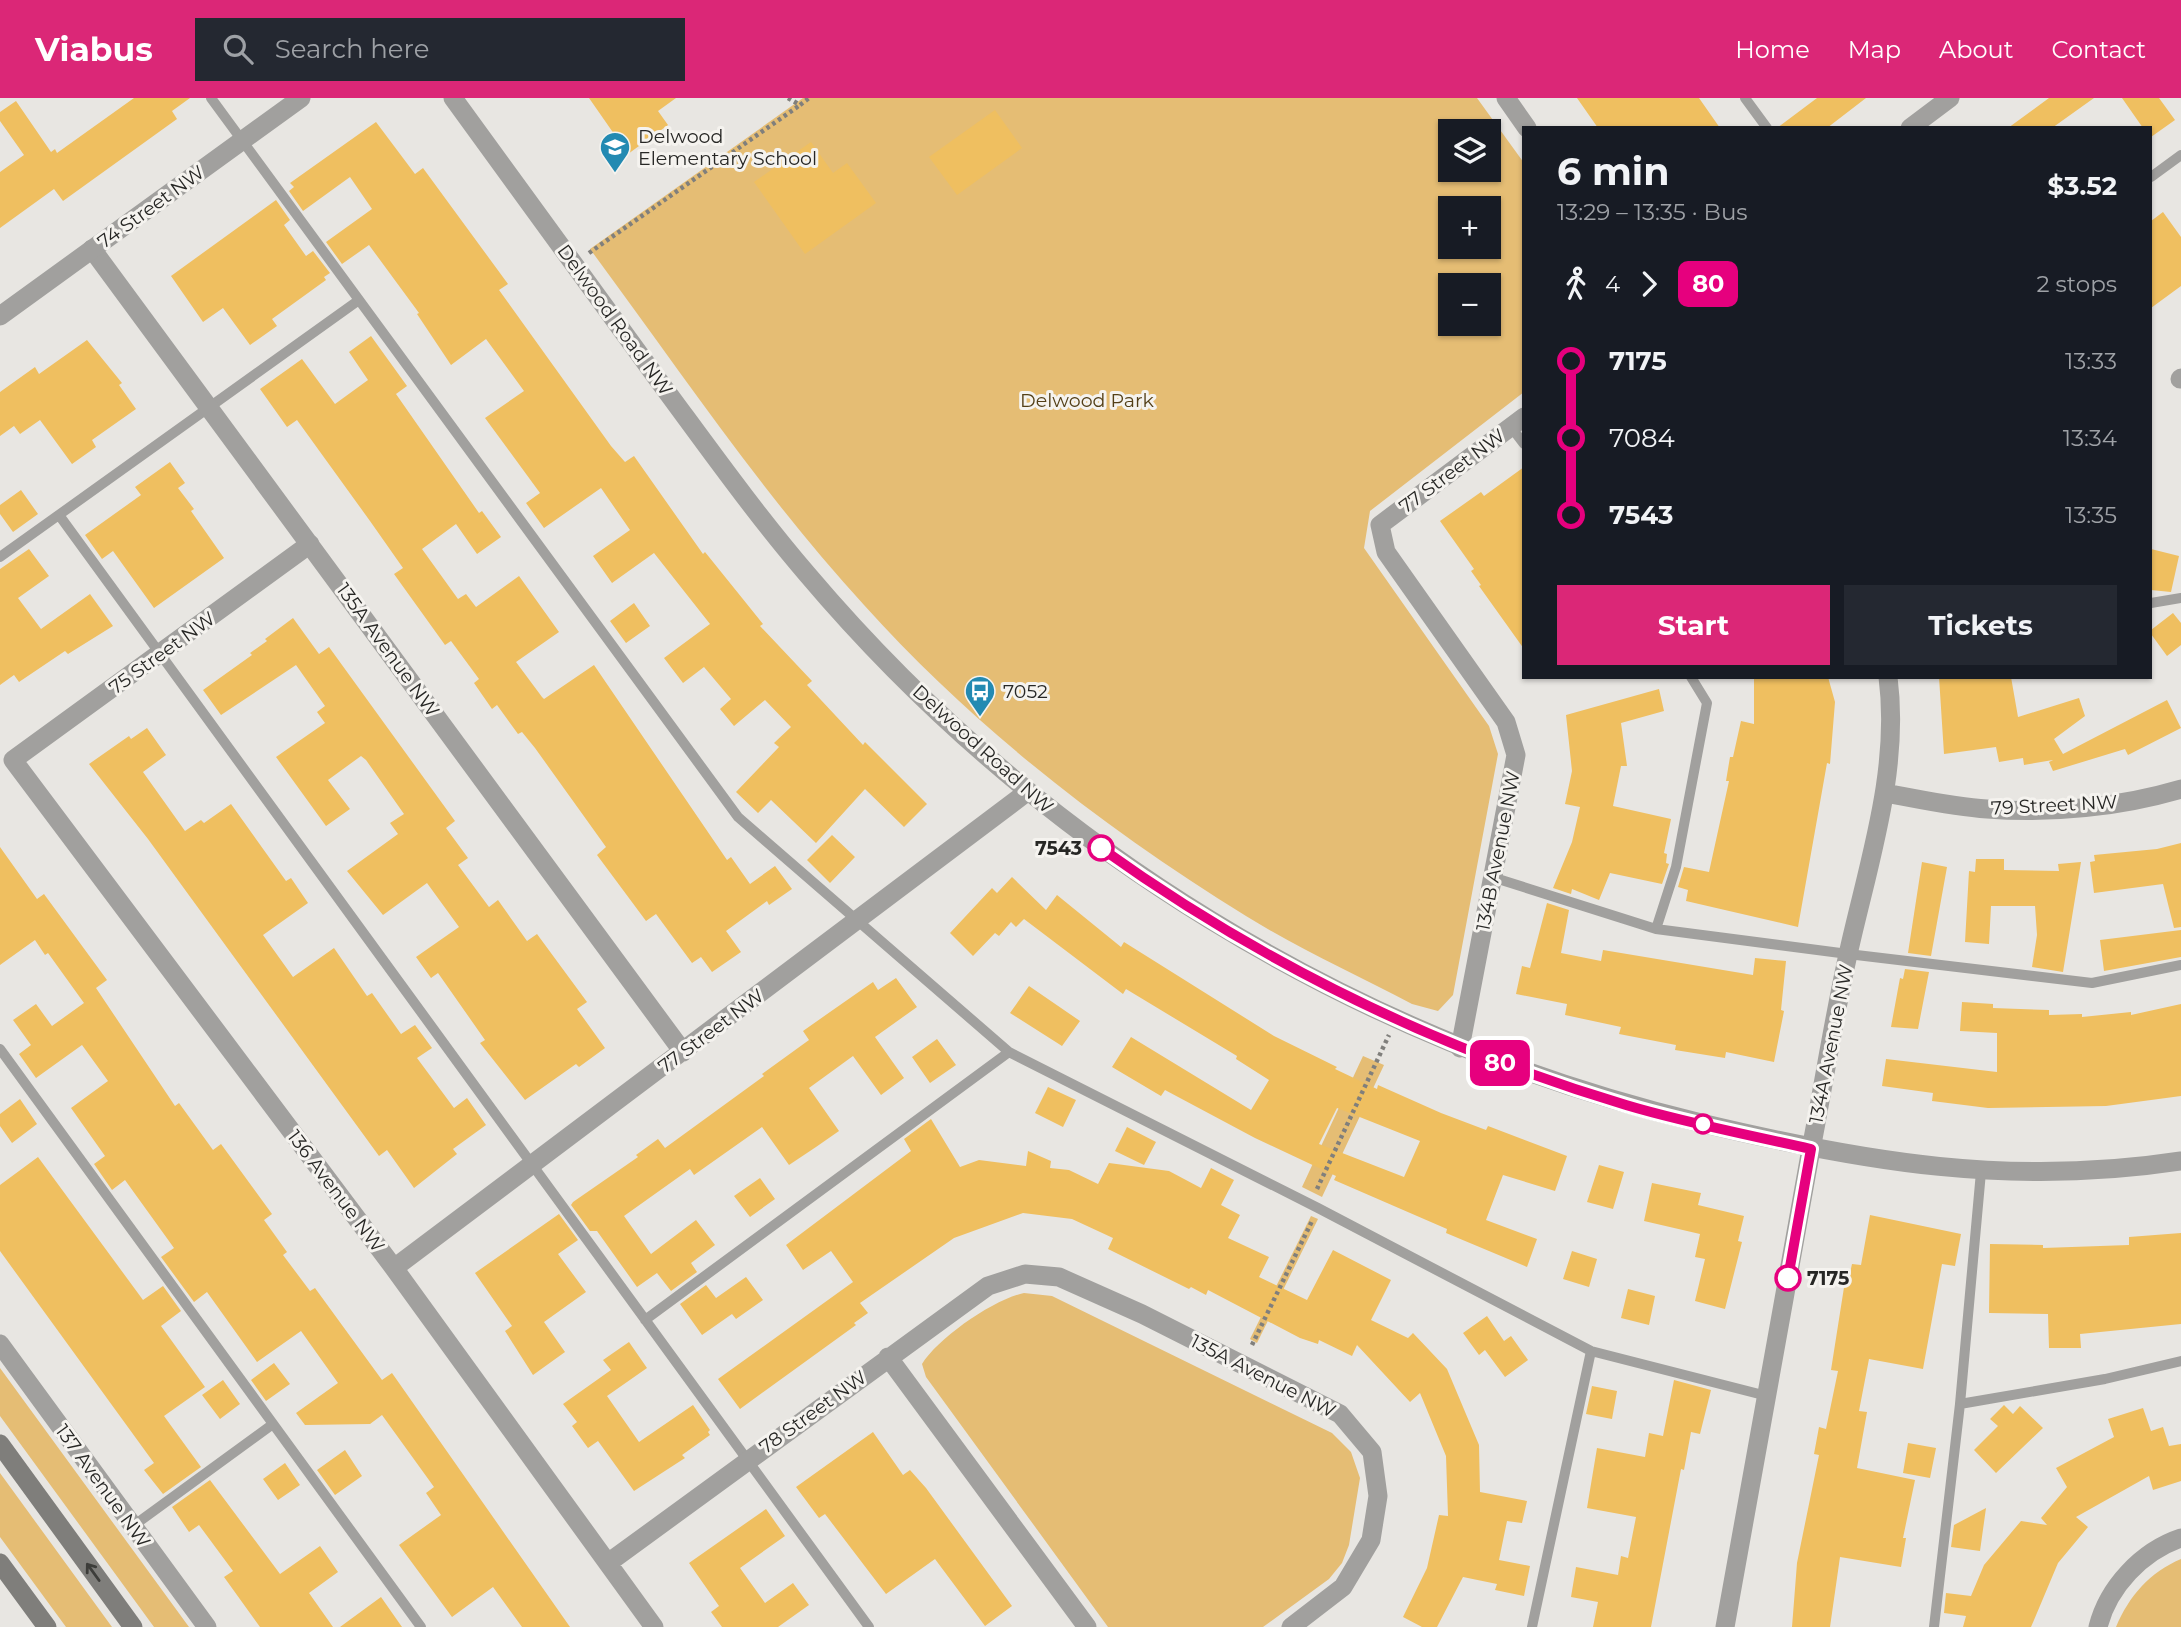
<!DOCTYPE html>
<meta charset="utf-8">
<style>
body{margin:0;font-family:Montserrat,sans-serif;background:#242831;color:#f1f3f6;height:100vh;display:flex;flex-direction:column;font-size:26px;white-space:nowrap}
*{box-sizing:border-box;margin:0}
p{font-size:23px;color:#9ea1a6}
.icon{flex:none;width:38px;height:38px;fill:none;stroke:currentColor;stroke-width:2;stroke-linecap:round;stroke-linejoin:round}
.map{position:relative;flex:1;overflow:hidden}
.side{position:absolute;left:1522px;top:28px;width:630px;height:553px;display:flex;flex-direction:column;background:#171b24;border-radius:0px;box-shadow:0 2px 5px #0004}
.side>*{flex:none}
.badge{padding:0 14px;border-radius:10px;font-size:24px;line-height:46px}
.fabs{position:absolute;left:1438px;top:21px;display:grid;gap:14px}
.fabs a{display:grid;place-items:center;width:63px;height:63px;border-radius:0px;background:#171b24;box-shadow:0 2px 5px #0004;font-size:35px}
.map>.badge{position:absolute;translate:-50% -50%;box-shadow:0 0 0 4px #fff}
.legs{display:flex;align-items:center;gap:10px;height:77px;padding:0 35px;font-size:23px}
.legs p{margin-inline-start:auto}
.summary{display:flex;align-items:center;justify-content:space-between;height:119px;padding:0 35px}
h1{font-size:38px;font-weight:700;line-height:52px}
.button{display:flex;gap:14px;margin-top:auto;padding:14px 35px}
.button a{flex:1;height:80px;border-radius:0px;background:#db2777;color:#fff;font-size:28px;font-weight:700;line-height:80px;text-align:center}
.button a+a{background:#242831;color:#f1f3f6}
ul{padding:0 35px;list-style:none}
li{display:flex;align-items:center;gap:24px;height:77px;font-size:26px}
li i{display:grid;place-items:center;width:10px;height:100%;margin:0 9px;background:currentColor}
li i::after{content:'';width:18px;height:18px;margin:-9px;border:5px solid;border-radius:50%;background:#171b24}
li p{margin-inline-start:auto}
li:first-child i{background:linear-gradient(#0000 50%,currentColor 0)}
li:last-child i{background:linear-gradient(currentColor 50%,#0000 0)}
header{display:flex;align-items:center;gap:42px;box-sizing:border-box;height:98px;padding:0 35px;background:#db2777;color:#fff}
header strong{font-size:33px}
nav{display:flex;gap:38px;margin-inline-start:auto;font-size:24px}
.search{width:490px;height:63px;background:#242831;display:flex;align-items:center;gap:18px;box-sizing:border-box;padding:0 24px;border-radius:0px;color:#9ea1a6;font-size:26px}
.map>svg:first-child{display:block}
</style>
<header>
<strong>Viabus</strong>
<div class="search"><svg class="icon" aria-label="search" viewBox="0 0 24 24"><circle cx="10" cy="10" r="6"/><path d="M15 15l6 6"/></svg>Search here</div>
<nav><a>Home</a><a>Map</a><a>About</a><a>Contact</a></nav>
</header>
<div class="map">
<svg width="2181" height="1529" viewBox="0 0 2181 1529">
<rect width="100%" height="100%" fill="#e8e6e2"/>
<!-- green -->
<path fill="#e5bd74" fill-rule="evenodd" d="M803,0H1477L1524,65V294L1370,413L1364,450L1489,628L1498,656L1453,897L1438,913L1412,906C1357,877 1299,851 1246,818C1105,731 975,630 864,507C763,397 679,271 590,151ZM1451,33H1489V72H1451ZM1451,110H1489V149H1451ZM1451,187H1489V226H1451Z
M1363,958L1384,967L1322,1099L1302,1089Z
M1311,1118L1318,1121L1257,1245L1250,1241Z
M1024,1195L1052,1198L1332,1335L1351,1354L1360,1380L1349,1447L1342,1465L1329,1481L1263,1529H1108L926,1279L922,1266C938,1240 994,1201 1024,1195Z
M0,1270L189,1529H154L0,1318Z
M0,1375L112,1529H66L0,1439Z
M2181,1461V1529H2116C2129,1498 2150,1474 2181,1461Z"/>
<!-- building -->
<path fill="#efbf60" fill-rule="evenodd" d="M134,0H190L172,13L177,21L63,103L54,91L0,130V74L24,57L0,23V14L16,3L51,54L55,51L57,55Z
M589,0H676L658,13L668,27L628,56Z
M1577,0H1699L1720,30H1598Z
M1817,0H1866L1827,30H1777Z
M2049,0H2094L2052,30H2008Z
M2122,0H2159L2175,22L2151,39V30H2143Z
M995,12L1022,50L957,97L929,59Z
M376,24L415,76L423,70L508,186L499,192L611,348L625,364L634,358L703,456L705,454L763,526L760,528L812,583L807,587L863,647L865,644L927,706L904,729L865,691L816,745L771,702L758,715L736,694L779,649L774,645L791,629L765,602L734,628L720,611L731,601L704,569L683,585L664,560L710,526L654,455L612,485L593,458L630,432L601,390L544,430L526,405L540,395L485,320L524,293L486,241L451,267L417,216L419,215L369,147L342,166L326,144L372,111L350,79L303,113L289,93L294,89L290,85Z
M811,44L833,75L847,65L876,105L805,156L754,84Z
M276,102L290,122L284,127L306,158L313,153L330,175L324,179L326,182L272,221L277,228L250,247L223,210L203,224L171,178Z
M2163,114L2181,139V188L2151,210V123Z
M371,238L407,288L396,296L479,415L482,413L501,439L477,456L456,426L422,451L458,501L466,496L476,509L519,478L559,534L516,564L542,599L544,601L594,567L727,762L731,759L750,786L775,768L792,791L769,807L767,803L726,833L741,854L712,874L701,859L692,865L656,816L646,823L597,757L606,749L535,650L522,634L518,636L497,607L492,611L474,585L479,581L451,543L445,547L394,476L403,470L370,423L297,322L287,329L260,291L302,261L335,306L368,282L349,254Z
M87,242L122,285L119,287L136,311L92,342L96,349L72,366L40,322L20,336L14,328L0,338V294L35,269L39,276Z
M170,364L185,385L178,390L194,411L191,413L224,460L154,510L113,453L102,461L85,437L141,397L135,389Z
M1524,369V551L1479,488L1481,487L1471,473L1474,471L1440,423L1481,394L1484,398Z
M21,392L38,416L13,434L0,416V407Z
M29,451L49,478L18,500L41,531L90,496L113,528L68,556L65,553L19,584L14,577L0,587V471Z
M2151,451L2179,458L2171,494L2151,492Z
M634,505L650,528L626,545L610,523Z
M2173,515L2181,525V547L2167,558L2151,536V532Z
M293,520L319,556L329,549L455,723L446,730L468,760L458,767L489,809L498,802L527,843L537,836L587,904L577,911L605,950L579,969L576,966L525,1002L480,945L485,942L438,875L431,880L416,859L459,829L427,785L383,817L347,773L398,736L390,725L404,716L366,662L361,658L328,682L350,711L326,728L276,659L325,625L317,614L325,608L296,567L221,617L203,592L252,557L250,555L267,543L265,541Z
M1754,579H1828L1835,604L1830,666L1827,665L1798,829L1686,803L1688,792L1678,789L1684,769L1709,774L1729,683H1726L1730,659H1733L1741,623L1754,626Z
M1939,579H2011L2018,619L2079,600L2085,618L2054,641L2063,656L2167,602L2181,630L2128,657L2125,651L2053,673L2049,664L2053,662L2024,667L2023,660L1999,664L1996,649L1944,656Z
M1659,591L1664,613L1621,625L1627,668H1621L1613,708L1671,721L1664,755L1667,756L1666,765L1669,766L1662,786L1610,775L1599,802L1572,791L1571,796L1553,790L1572,744L1580,709L1565,706L1572,673L1566,617Z
M147,630L166,657L143,674L185,733L201,722L204,725L231,706L286,783L291,780L308,805L263,837L293,879L334,850L367,898L372,895L401,936L415,927L432,950L417,960L454,1010L467,1000L486,1027L453,1051L457,1056L414,1090L387,1052L379,1058L148,741L89,666L129,638L131,641Z
M832,737L855,759L830,785L807,762Z
M2181,745V829L2174,830L2163,786L2094,795L2090,764L2095,763L2094,757L2157,751Z
M0,749L37,801L44,796L107,882L96,890L175,1008L179,1005L213,1052L221,1046L272,1116L264,1122L287,1154L283,1157L310,1193L315,1190L382,1282L392,1275L570,1529H522L493,1489L452,1519L399,1447L441,1417L426,1395L434,1389L382,1317L370,1326L305,1327L296,1315L338,1285L301,1233L257,1264L207,1194L194,1204L161,1159L174,1150L125,1082L112,1092L94,1066L105,1058L71,1010L108,983L82,947L36,980L19,956L31,947L13,922L36,906L52,928L84,905L48,855L45,857L35,842L0,867Z
M1976,761H2004V772L2059,773L2058,766L2081,764L2063,874L2032,869L2037,837L2035,808H1991L1989,846L1965,844L1969,773L1975,774Z
M1922,764L1947,769L1931,858L1908,855Z
M1012,779L1046,812L1057,797L1121,849L1124,844L1274,938L1337,969L1335,971L1377,991L1378,987L1441,1015L1486,1032L1488,1028L1567,1058L1555,1093L1503,1077L1486,1122L1537,1141L1527,1169L1446,1135L1447,1131L1334,1082L1336,1078L1255,1040L1165,992L1161,998L1112,969L1131,939L1251,1012L1269,982L1236,961L1237,958L1126,891L1123,896L1024,821L1016,829L1011,824L999,838L995,835L973,858L950,835L992,790L997,795ZM1337,1010L1420,1043L1404,1079L1319,1046Z
M1547,805L1569,812L1561,855L1601,863L1603,852L1753,877L1755,860L1786,863L1781,912L1784,913L1774,964L1726,954L1725,960L1675,952L1676,947L1619,936L1621,929L1565,917L1567,906L1516,896L1522,868L1530,870Z
M2181,832V859L2104,873L2100,842Z
M1905,871L1929,874L1918,931L1891,929L1900,880L1903,881Z
M896,880L917,909L875,939L904,980L881,997L853,958L809,990L839,1033L816,1049L789,1067L762,1029L694,1077L690,1071L624,1118L651,1156L696,1122L715,1147L691,1165L697,1174L671,1193L657,1175L637,1189L597,1133H590L571,1107L573,1104L638,1059L636,1057L658,1041L665,1050L764,978L762,976L809,942L803,933L830,914L873,884L878,892Z
M1029,888L1080,923L1062,948L1010,915Z
M1962,904L1993,906V910L2049,912V917L2082,916V919L2131,914V917L2181,906V998L2106,1008L1988,1010L1932,1003L1933,995L1882,988L1886,961L1997,974V935L1960,933Z
M937,941L956,967L930,985L912,959Z
M1048,989L1076,1002L1063,1029L1035,1015Z
M20,1001L37,1026L12,1045L0,1028V1016Z
M931,1021L960,1069L979,1062L1026,1068L1028,1053L1051,1063L1050,1070L1069,1072L1098,1086L1109,1065L1169,1073L1201,1090L1211,1070L1234,1082L1221,1107L1240,1117L1228,1140L1269,1159L1259,1179L1307,1202L1333,1152L1391,1182L1371,1222L1408,1240L1413,1235L1447,1271L1479,1347L1480,1394L1527,1403L1522,1425L1507,1423L1499,1462L1530,1468L1524,1498L1495,1492L1497,1486L1463,1479L1437,1529H1422L1403,1519L1427,1470L1439,1417L1448,1418L1446,1358L1420,1295L1410,1304L1357,1247L1352,1258L1319,1242L1318,1246L1300,1240L1208,1192L1206,1197L1191,1189L1189,1191L1108,1151L1113,1140L1072,1121L1023,1115L954,1140L860,1205L868,1215L854,1225L856,1227L740,1311L718,1281L853,1184L831,1153L803,1172L786,1147L911,1053L904,1041Z
M1127,1029L1156,1044L1144,1067L1115,1053Z
M38,1059L143,1202L163,1188L181,1213L161,1228L205,1289L164,1318L201,1369L163,1396L144,1372L154,1365L0,1153V1087Z
M1599,1067L1624,1074L1613,1111L1587,1104Z
M760,1080L775,1101L750,1119L734,1098Z
M1652,1085L1701,1095L1698,1107L1744,1118L1738,1143L1742,1144L1725,1211L1695,1203L1705,1161L1695,1159L1700,1136L1644,1123Z
M559,1116L578,1142L558,1156L586,1194L544,1224L565,1254L533,1277L505,1233L512,1228L475,1175Z
M1870,1117L1961,1136L1955,1168L1942,1166L1923,1271L1869,1261L1859,1313L1867,1314L1857,1370L1915,1382L1903,1440H1906L1901,1469L1840,1459L1830,1529H1792L1797,1465L1819,1357L1814,1356L1819,1329L1826,1331L1838,1273L1831,1272L1845,1183L1848,1184L1852,1166L1861,1167Z
M2181,1135V1226L2080,1236L2081,1250H2049L2048,1216L1989,1215L1990,1146L2043,1147V1150L2129,1147V1139Z
M1572,1153L1597,1161L1589,1189L1563,1181Z
M746,1179L763,1202L736,1221L732,1216L702,1237L680,1206L706,1187L716,1200Z
M1628,1191L1655,1198L1649,1227L1621,1220Z
M1487,1218L1504,1243L1511,1238L1528,1262L1505,1279L1485,1252L1479,1257L1463,1235Z
M629,1244L647,1270L607,1298L639,1344L693,1307L710,1332L708,1334L710,1337L682,1357L685,1360L634,1393L598,1343L588,1350L572,1328L577,1324L563,1306L611,1272L603,1262Z
M274,1265L290,1286L266,1303L251,1282Z
M223,1282L240,1306L220,1321L202,1297Z
M1674,1282L1711,1292L1700,1336L1691,1334L1684,1372L1681,1371L1651,1529H1593L1598,1504L1571,1499L1576,1469L1618,1477L1621,1458L1628,1460L1636,1419L1587,1410L1597,1350L1645,1359L1649,1335L1663,1338Z
M1592,1288L1617,1293L1612,1321L1586,1316Z
M2004,1307L2013,1316L2020,1308L2043,1330L1996,1375L1974,1352L1998,1328L1990,1321Z
M2143,1310L2151,1333L2163,1329L2169,1348L2181,1346V1383L2153,1392L2149,1378L2076,1419L2088,1429L2058,1465L2031,1529H1963L1966,1518L1944,1515L1946,1495L1971,1498L1984,1467L2021,1423L2047,1427L2041,1420L2067,1389L2056,1370L2114,1339L2108,1321Z
M873,1334L903,1377L910,1372L926,1390L1012,1508L985,1528L935,1461L886,1496L825,1416L819,1420L796,1389Z
M1908,1345L1936,1350L1930,1380L1903,1375Z
M345,1352L362,1378L335,1397L317,1372Z
M285,1365L300,1387L278,1402L263,1381Z
M210,1382L280,1476L320,1448L338,1474L309,1495L333,1529H260L224,1479L233,1473L199,1427L189,1434L172,1409Z
M1986,1410L1980,1453L1951,1449L1954,1427Z
M766,1411L785,1438L740,1470L765,1505L793,1485L809,1507L778,1529H722L711,1514L719,1508L689,1465Z
M381,1499L402,1529H340Z"/>
<g fill="none" stroke-linecap="round" stroke-linejoin="round">
<!-- path -->
<path stroke="#807f7c" stroke-width="4.5" stroke-dasharray="3.5 3.5" stroke-linecap="butt" d="M788,0L800,7L809,0
M589,155L800,7
M1317,1091L1389,937
M1252,1247L1312,1123"/>
<!-- service -->
<path stroke="#a1a09e" stroke-width="10" d="M211,0L738,719L1009,954L1318,1110L1591,1253L1767,1298
M1745,0L1767,30
M2151,79L2181,57
M1511,329L1524,346
M59,417L869,1529
M0,459L359,202
M2151,505L2181,500
M1495,780L1656,831L1848,856L2092,885L2181,867
M1656,831L1676,769L1707,605L1691,579
M0,951L421,1529
M645,1222L1009,954
M1960,1306L1981,1074
M133,1428L273,1326
M1532,1529L1591,1253
M1934,1529L1960,1306L2105,1281L2181,1263"/>
<!-- minor -->
<path stroke="#a1a09e" stroke-width="19" d="M1506,0L1527,30
M1910,30L1950,0
M92,151L683,954
M2180,281L2181,280
M310,446L13,662L394,1170L654,1529
M1885,695C1919,701 1953,709 1987,711C2051,716 2120,709 2181,691
M1460,950L1516,657L1506,624L1386,454L1380,427L1524,319
M1811,1051C1824,985 1834,918 1849,852C1869,763 1900,671 1888,579
M394,1170L1027,694
M0,1246L207,1529
M888,1259L1087,1529
M608,1465L988,1188L1025,1176L1059,1179L1142,1216L1340,1316L1372,1354L1378,1398L1371,1442L1343,1489L1291,1529
M2098,1529C2108,1489 2142,1453 2181,1440"/>
<!-- tertiary -->
<path stroke="#a1a09e" stroke-width="19" d="M453,0C520,93 588,186 656,279C705,345 753,413 807,476C1038,749 1353,942 1701,1025C1865,1064 2012,1089 2181,1063
M0,218L301,0
M1725,1529L1811,1051"/>
<!-- secondary -->
<path stroke="#7f7e7b" stroke-width="19" d="M0,1346L133,1529
M0,1465L47,1529"/>
</g>
<!-- one-way arrows -->
<defs><path id="oneway-shaft" d="M-6 0H5M1.5-3L5.5 0L1.5 3" fill="none" stroke-width="1.6" stroke-linecap="round" stroke-linejoin="round" transform="scale(1.75)"/></defs>
<use stroke="#3d3d3a" href="#oneway-shaft" transform="translate(93 1474) rotate(-126)"/>
<g fill="none" stroke-linecap="round" stroke-linejoin="round">
<!-- line-1 casing -->
<g stroke="#fff" stroke-width="16">
<path id="line-1" d="M1101,750C1260,864 1438,951 1626,1007C1686,1025 1750,1037 1811,1051L1788,1180"/>
</g>
<!-- line-1 -->
<use href="#line-1" stroke="#e6007e" stroke-width="10"/>
</g>
<!-- icons -->
<defs>
<g id="school-pin" transform="scale(1.575)"><path d="M0 17L-7.5 6A9.5 9.5 0 1 1 7.5 6Z" fill="#238ab2" stroke="#f5f3ef"/><path d="M0-5L7-2L0 1L-7-2ZM-4 1L0 2.5L4 1V4Q0 6-4 4Z" fill="#fff"/></g>
<g id="bus-pin" transform="scale(1.575)"><path d="M0 17L-7.5 6A9.5 9.5 0 1 1 7.5 6Z" fill="#238ab2" stroke="#f5f3ef"/><path d="M-5-6H5V4H4V6H2V4H-2V6H-4V4H-5ZM-3.5-4V0h7V-4ZM-3.5 1.2v1.5H-2V1.2ZM2 1.2v1.5H3.5V1.2Z" fill="#fff"/></g>
</defs>
<g fill-rule="evenodd">
<use href="#school-pin" x="615" y="49"/>
<use href="#bus-pin" x="980" y="593"/>
</g>
<!-- markers -->
<g fill="#fff" stroke="#e6007e" stroke-width="3.5">
<circle cx="1101" cy="750" r="12"/>
<circle cx="1703" cy="1026" r="9"/>
<circle cx="1788" cy="1180" r="12"/>
</g>
<g text-anchor="middle" dominant-baseline="central" stroke-width="6" stroke-linejoin="round" paint-order="stroke">
<!-- poi labels -->
<g font-size="19" fill="#272725" stroke="#f5f3ef" text-anchor="start">
<text x="638" y="38">Delwood<tspan x="638" dy="22">Elementary School</tspan></text>
<text x="1003" y="593">7052</text>
</g>
<!-- street labels -->
<g font-size="19" fill="#272725" stroke="#f5f3ef">
<text transform="translate(151 109) rotate(-36)">74 Street NW</text>
<text transform="translate(615 222) rotate(54)">Delwood Road NW</text>
<text transform="translate(1452 373) rotate(-37)">77 Street NW</text>
<text transform="translate(388 552) rotate(54)">135A Avenue NW</text>
<text transform="translate(162 555) rotate(-36)">75 Street NW</text>
<text transform="translate(983 651) rotate(42)">Delwood Road NW</text>
<text transform="translate(2054 707) rotate(-3)">79 Street NW</text>
<text transform="translate(1498 753) rotate(-79)">134B Avenue NW</text>
<text transform="translate(711 933) rotate(-37)">77 Street NW</text>
<text transform="translate(1831 946) rotate(-79)">134A Avenue NW</text>
<text transform="translate(336 1093) rotate(53)">136 Avenue NW</text>
<text transform="translate(1263 1278) rotate(27)">135A Avenue NW</text>
<text transform="translate(813 1314) rotate(-36)">78 Street NW</text>
<text transform="translate(103 1388) rotate(54)">137 Avenue NW</text>
</g>
<!-- park labels -->
<g font-size="19" fill="#533f17" stroke="#f5f3ef">
<text x="1087" y="302">Delwood Park</text>
</g>
<!-- stop labels -->
<g font-size="19" font-weight="bold" fill="#272725" stroke="#f5f3ef" text-anchor="end">
<text x="1082" y="750">7543</text>
<text x="1807" y="1180" text-anchor="start">7175</text>
</g>
</g>
</svg>
<div class="fabs">
<a><svg class="icon" aria-label="layers" viewBox="0 0 24 24"><path d="M12 4l9 5-9 5-9-5zM3 14l9 5 9-5"/></svg></a>
<a>+</a>
<a>−</a>
</div>
<b class="badge" style="left:1500px;top:965px;background:#e6007e;color:#fff">80</b>
<section class="side">
<div class="summary"><div><h1>6 min</h1><p>13:29 – 13:35 · Bus</p></div><b>$3.52</b></div>
<div class="legs"><svg class="icon" aria-label="walk" viewBox="0 0 24 24"><circle cx="13" cy="4" r="2"/><path d="M13 8l-2 6 4 7M11 14l-3 7M7 12l3-4h3l4 4"/></svg>4<svg class="icon" aria-label="forward" viewBox="0 0 24 24"><path d="M9 5l7 7-7 7"/></svg><b class="badge" style="background:#e6007e;color:#fff">80</b><p>2 stops</p></div>
<ul>
<li><i style="color:#e6007e"></i><b>7175</b><p>13:33</p></li>
<li><i style="color:#e6007e"></i><span>7084</span><p>13:34</p></li>
<li><i style="color:#e6007e"></i><b>7543</b><p>13:35</p></li>
</ul>
<div class="button"><a>Start</a><a>Tickets</a></div>
</section>
</div>
